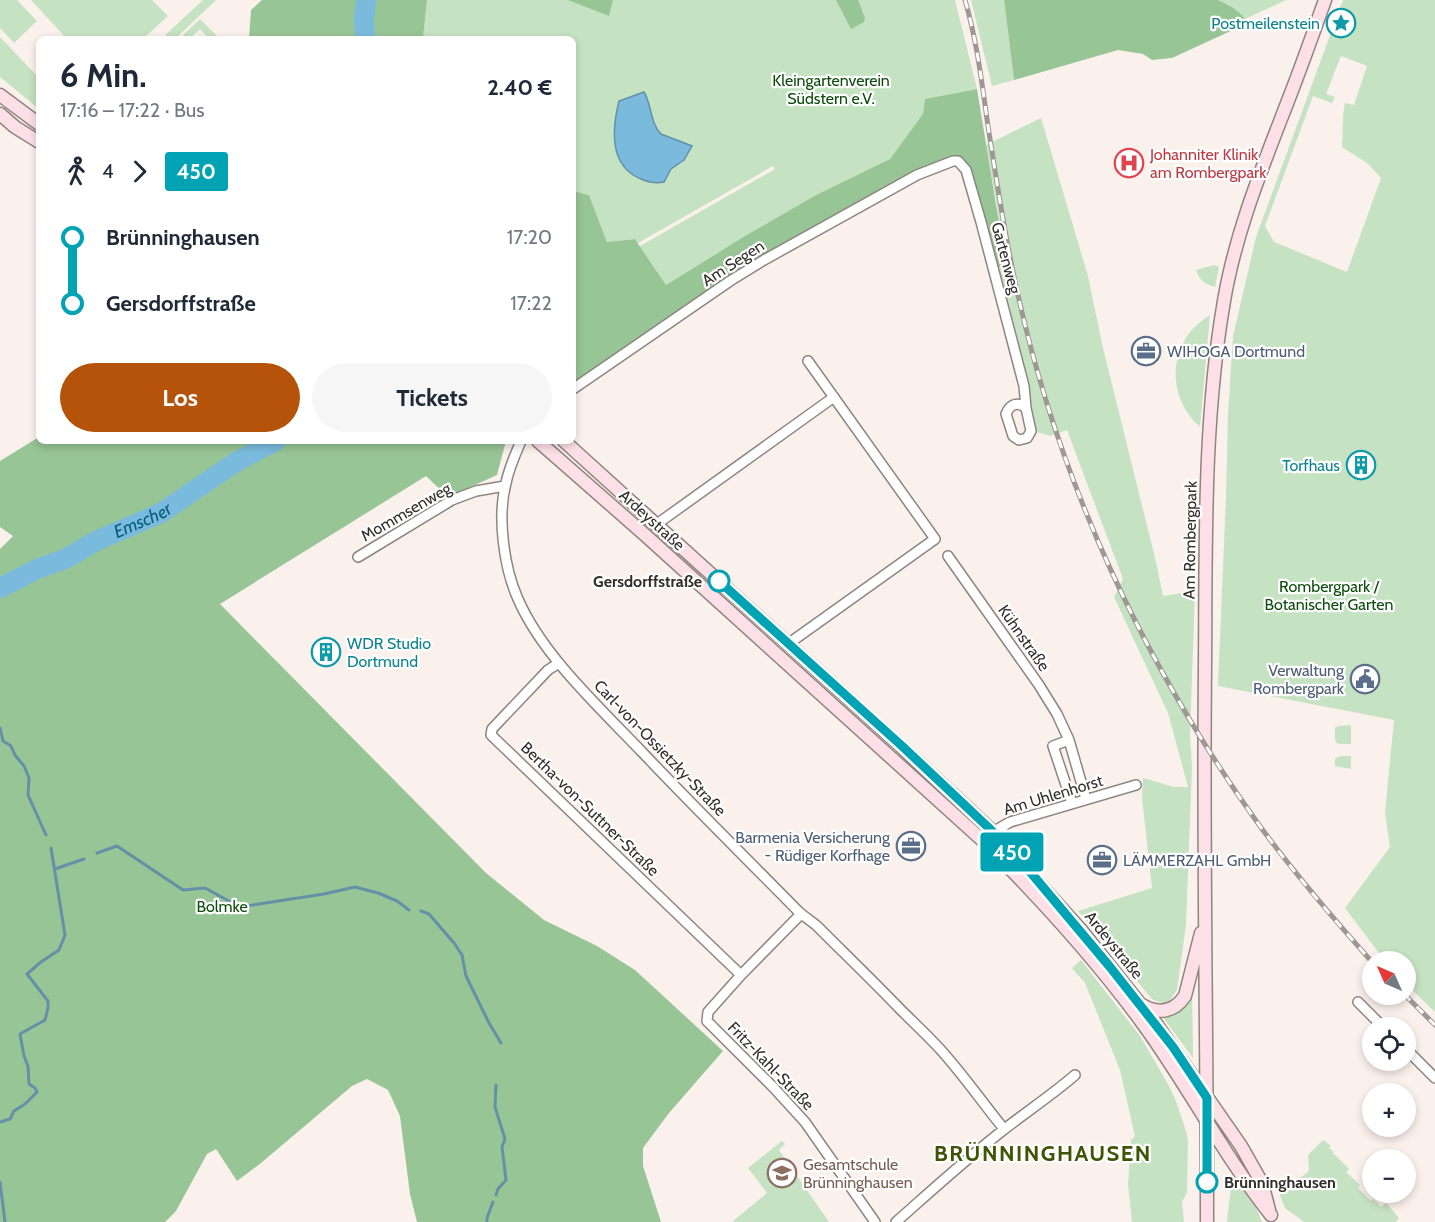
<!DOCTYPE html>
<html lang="de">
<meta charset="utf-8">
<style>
body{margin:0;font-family:Cabin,sans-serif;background:#f6f6f7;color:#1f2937;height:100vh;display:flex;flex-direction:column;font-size:22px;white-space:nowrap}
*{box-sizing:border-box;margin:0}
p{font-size:20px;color:#747a83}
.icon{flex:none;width:33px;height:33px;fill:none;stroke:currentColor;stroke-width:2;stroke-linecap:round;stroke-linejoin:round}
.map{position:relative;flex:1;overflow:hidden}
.panel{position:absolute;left:36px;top:36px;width:540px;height:408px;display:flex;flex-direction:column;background:#fff;border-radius:9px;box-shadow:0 3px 9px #0003}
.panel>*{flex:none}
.badge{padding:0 12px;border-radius:4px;font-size:21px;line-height:39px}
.needle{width:39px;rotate:315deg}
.controls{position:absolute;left:1362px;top:951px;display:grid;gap:12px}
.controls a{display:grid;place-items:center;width:54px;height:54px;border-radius:50%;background:#fff;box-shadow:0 3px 9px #0003;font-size:30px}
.map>.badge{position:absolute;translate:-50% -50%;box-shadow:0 0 0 3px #fff}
.legs{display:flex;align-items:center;gap:9px;height:66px;padding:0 24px;font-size:20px}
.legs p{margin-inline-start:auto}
.overview{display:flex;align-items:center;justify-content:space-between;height:102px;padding:0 24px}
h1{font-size:33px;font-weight:800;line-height:45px}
.action{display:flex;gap:12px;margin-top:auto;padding:12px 24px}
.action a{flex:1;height:69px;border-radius:36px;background:#b45309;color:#fff;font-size:24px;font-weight:800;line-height:69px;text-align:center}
.action a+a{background:#f6f6f7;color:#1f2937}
ul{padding:0 24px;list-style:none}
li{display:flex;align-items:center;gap:21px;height:66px;font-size:22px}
li i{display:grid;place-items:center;width:9px;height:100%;margin:0 8px;background:currentColor}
li i::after{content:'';width:15px;height:15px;margin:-8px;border:4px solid;border-radius:50%;background:#fff}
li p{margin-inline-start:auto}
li:first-child i{background:linear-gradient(#0000 50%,currentColor 0)}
li:last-child i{background:linear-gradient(currentColor 50%,#0000 0)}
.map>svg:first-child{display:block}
</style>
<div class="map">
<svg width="1435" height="1222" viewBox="0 0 1435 1222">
<rect width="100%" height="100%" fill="#fbf1ec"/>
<!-- green -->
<path fill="#c5e2c2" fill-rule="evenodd" d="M0,0H17L37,21L14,43L0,28Z
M31,0H152L168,16L143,39H67Z
M203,0H216L175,39H161Z
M427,0H955L977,89L925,99L924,114L890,159L816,195L745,236L666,285L640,246L775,169L773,166L638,243L635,239L607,242L589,195L573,191V39H423Z
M971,0H1004L1014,80L992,86Z
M1218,0H1286L1245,19L1229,5Z
M1343,0H1435V1012L1406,984V962L1385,961L1345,908L1390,847L1385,812L1394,720L1218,686L1226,497L1228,414L1233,336L1256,237ZM1341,56L1367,66L1354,105L1345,103C1342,116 1343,132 1342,147L1367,163L1381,178L1347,272L1274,242L1265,226L1313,96L1332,103L1335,97L1326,94Z
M200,19L220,39H209L200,29L189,39H179Z
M0,37L39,78V109L0,77Z
M1041,118L1088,276L1103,348L1156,562L1163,596L1195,591L1190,735L1192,768L1186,925L1177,990L1170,1000L1165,1003L1158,1002L1152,999L1078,911L1152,888L1142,798L1143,778L1174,787H1188L1168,713L1114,597L1123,579L1067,430L1050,436L1037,432L996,296L997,268L1007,263L986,145Z
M1214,265L1219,267L1215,287C1205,284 1199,280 1196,270Z
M1210,315L1200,427C1174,404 1168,367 1186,338C1192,328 1201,321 1210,315Z
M1351,725V744H1340L1336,743L1335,738V727H1338V726Z
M1340,756H1351V769L1335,766V759Z
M1081,960L1140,1036L1168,1084L1176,1101L1186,1131L1188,1141L1187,1193L1182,1202L1184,1222H1132L1128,1184L1131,1140L1135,1136L1120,1070L1085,983L1072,968Z
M1192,985L1193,1058L1162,1016Z
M1323,1140L1331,1146L1329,1148L1334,1152L1333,1153L1349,1169L1346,1172L1360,1185L1358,1188L1371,1201L1373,1199L1381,1207L1386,1203L1399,1218L1396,1222H1304L1285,1208L1276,1185L1292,1183L1307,1173L1309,1169L1308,1155Z
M782,1141L785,1144L779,1150L829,1222H734L733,1221L767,1193L748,1168Z
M1233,1169L1255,1205L1262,1222H1227Z"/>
<!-- forest -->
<path fill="#98c595" d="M262,0H427L423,39H249L251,10Z
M568,0H613L609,16Z
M836,0H858L865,18L864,22L851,29Z
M1004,0H1218C1230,5 1241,12 1248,23L1172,58L1152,60L1143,54L1118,50L1014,80Z
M977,89L996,205L1007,263L997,268L979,197L966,163L961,159L955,156L949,158L916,171L894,182L762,256L573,385V191L589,195L607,242L635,239L666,285L745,236L816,195L890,159L923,114L925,99Z
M39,437V441H506L497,475L448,497L426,476L220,604L486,873L544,920L597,946L635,970L723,1051L669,1113L643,1148V1166L661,1222H417L410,1194L400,1116L388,1090L367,1079L352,1086L261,1163L237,1181L216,1149L207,1154L176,1211L165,1222H0V549L13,536L0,527V461Z"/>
<!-- water -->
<path fill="#7abbdd" stroke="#6491a8" stroke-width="1.5" d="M644,92C652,105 650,123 661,134L692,146L684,160L671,169L664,182C656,184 648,182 641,179C609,166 612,129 619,101Z"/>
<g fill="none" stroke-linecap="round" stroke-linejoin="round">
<!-- stream -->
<path stroke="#6491a8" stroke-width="3" d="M0,728L3,741L11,746L15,755L24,766L29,778L28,795L46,835
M97,853L117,846L183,890L205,888L240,907L324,894L355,887L378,893L397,901L409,910
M55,869L84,859
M421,911L429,914L454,943L462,955L466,976L489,1023L501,1043
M496,1085L495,1107L505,1139L502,1147L506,1180L498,1189L496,1195
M0,1122L10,1119L14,1111L25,1104L37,1092L35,1088L29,1084L28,1066L24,1056L20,1034L45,1020L48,1008V1001L27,974L41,962L59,950L65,935L51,848
M0,1182L5,1222
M487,1222V1218L493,1202"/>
<!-- river -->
<g stroke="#7abbdd" stroke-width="20">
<path d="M365,39L364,19L366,0"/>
<path id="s1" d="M0,588L37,569L65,559L96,541L161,513L236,462L276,441"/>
</g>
<!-- street casing -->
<g stroke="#8e8581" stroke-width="12">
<path id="street" d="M573,389L730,281L764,260L917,175L953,161H958L966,170L981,222L1024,386L1026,408C1018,401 1010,404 1006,414L1013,436L1019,440L1027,438L1031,431L1026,408
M521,441C515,455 509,468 506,483C497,517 504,568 518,599C542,655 601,709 643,753C694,807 747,859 799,912C805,917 811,921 817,926C845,954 873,981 900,1009C913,1022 927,1035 939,1048C962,1073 982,1102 1004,1129
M657,524L834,397
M948,556L1039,685L1057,714L1069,740L1086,799
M358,557L452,500L476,491L505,486
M788,644L935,539L808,361
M559,663L548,670L492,729L491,735L741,975
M1069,740L1053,746L1072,803
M984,841L993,832L1010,822L1136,785
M801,914L741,975L708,1012L707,1021L773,1087L805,1122L875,1222
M1358,1002L1384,1028
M1406,1049L1435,1078
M896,1222C931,1191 965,1160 1002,1131C1026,1112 1052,1095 1075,1075"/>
</g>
<!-- secondary casing -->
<g stroke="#8e8581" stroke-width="15">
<path id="secondary" d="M0,95L39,124
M0,114L15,127L39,142
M538,441L644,534L981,839C1040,898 1097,960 1146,1028C1190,1089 1224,1156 1271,1215
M564,441L901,746L990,829L1081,930L1157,1025L1241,1146L1262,1183L1269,1210
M1142,1005C1159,1015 1174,1012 1185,996L1201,933
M1207,1222C1207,1037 1203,852 1205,667C1206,545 1203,422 1224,301C1236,229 1265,161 1291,93C1303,62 1314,31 1325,0"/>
</g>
<!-- street -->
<use href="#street" stroke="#fff" stroke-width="9"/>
<!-- secondary -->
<use href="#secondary" stroke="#fde0e7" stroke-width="12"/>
<!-- rail casing -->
<g stroke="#9e9794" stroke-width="5">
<path id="rail" d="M965,0C977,41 982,84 988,126C997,183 1005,239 1018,295C1060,484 1144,664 1257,822C1292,871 1332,917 1372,962
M1404,994L1435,1025"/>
</g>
<!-- rail -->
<use href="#rail" stroke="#fff" stroke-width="3" stroke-dasharray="9" stroke-linecap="butt"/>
</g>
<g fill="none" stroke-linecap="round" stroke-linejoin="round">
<!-- line-1 casing -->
<g stroke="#fff" stroke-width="14">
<path id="line-1" d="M719,581L902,746L990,829L1032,874L1110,967L1173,1047L1207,1098V1182"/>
</g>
<!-- line-1 -->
<use href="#line-1" stroke="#00a3b4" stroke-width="9"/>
</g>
<!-- icons -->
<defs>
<g id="sight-ring" transform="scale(1.5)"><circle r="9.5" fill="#fff" stroke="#0f9aa8" stroke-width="1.5"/><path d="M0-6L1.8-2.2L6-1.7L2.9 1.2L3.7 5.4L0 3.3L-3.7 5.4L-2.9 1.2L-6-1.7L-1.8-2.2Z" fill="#0f9aa8"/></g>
<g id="hospital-ring" transform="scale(1.5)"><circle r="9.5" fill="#fff" stroke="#e0444e" stroke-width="1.5"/><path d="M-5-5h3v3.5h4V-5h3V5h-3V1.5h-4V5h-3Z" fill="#e0444e"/></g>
<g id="office-ring" transform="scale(1.5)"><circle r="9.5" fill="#fff" stroke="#5c6f8a" stroke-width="1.5"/><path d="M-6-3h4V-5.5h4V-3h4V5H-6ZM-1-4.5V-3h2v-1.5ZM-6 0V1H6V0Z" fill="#5c6f8a"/></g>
<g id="building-ring" transform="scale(1.5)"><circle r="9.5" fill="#fff" stroke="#0f9aa8" stroke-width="1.5"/><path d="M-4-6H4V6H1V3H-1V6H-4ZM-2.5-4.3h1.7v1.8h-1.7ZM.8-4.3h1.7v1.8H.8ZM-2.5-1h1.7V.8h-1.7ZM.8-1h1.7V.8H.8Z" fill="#0f9aa8"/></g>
<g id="civic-ring" transform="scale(1.5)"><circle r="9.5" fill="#fff" stroke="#5c6f8a" stroke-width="1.5"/><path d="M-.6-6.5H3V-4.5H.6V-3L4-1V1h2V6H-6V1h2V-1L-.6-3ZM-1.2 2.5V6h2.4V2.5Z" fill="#5c6f8a"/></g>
<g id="school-ring" transform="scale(1.5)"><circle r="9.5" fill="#fff" stroke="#8d6e63" stroke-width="1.5"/><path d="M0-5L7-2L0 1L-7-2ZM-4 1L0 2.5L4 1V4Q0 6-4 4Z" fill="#8d6e63"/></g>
</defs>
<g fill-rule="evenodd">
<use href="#sight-ring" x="1341" y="23"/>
<use href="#hospital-ring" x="1129" y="163"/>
<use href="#office-ring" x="1146" y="351"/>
<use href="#building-ring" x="1361" y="465"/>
<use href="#building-ring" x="326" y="652"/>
<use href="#civic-ring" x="1365" y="679"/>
<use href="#office-ring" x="911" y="846"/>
<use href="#office-ring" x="1102" y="860"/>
<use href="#school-ring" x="782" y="1173"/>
</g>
<!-- markers -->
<g fill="#fff" stroke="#00a3b4" stroke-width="3">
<circle cx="719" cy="581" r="10"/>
<circle cx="1207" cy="1182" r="10"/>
</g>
<g text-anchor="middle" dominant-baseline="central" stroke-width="4.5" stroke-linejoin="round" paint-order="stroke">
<!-- culture labels -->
<g font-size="16" fill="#0d838f" stroke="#fff" text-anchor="end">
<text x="1320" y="23">Postmeilenstein</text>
<text x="1340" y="465">Torfhaus</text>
<text x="347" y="643" text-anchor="start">WDR Studio<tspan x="347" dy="18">Dortmund</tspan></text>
</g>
<!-- park labels -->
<g font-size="16" fill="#0d4c0d" stroke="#fff">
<text x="831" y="80">Kleingartenverein<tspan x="831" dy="18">Südstern e.V.</tspan></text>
<text x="1329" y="586">Rombergpark /<tspan x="1329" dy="18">Botanischer Garten</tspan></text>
<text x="222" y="906">Bolmke</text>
</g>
<!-- health labels -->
<g font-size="16" fill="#be3a42" stroke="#fff" text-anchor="start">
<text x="1150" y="154">Johanniter Klinik<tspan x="1150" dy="18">am Rombergpark</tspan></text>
</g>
<!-- street labels -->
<g font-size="16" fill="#322e2c" stroke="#fff">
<text transform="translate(1006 258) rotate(75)">Gartenweg</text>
<text transform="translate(733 263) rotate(-33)">Am Segen</text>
<text transform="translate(406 512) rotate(-30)">Mommsenweg</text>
<text transform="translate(652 520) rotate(42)">Ardeystraße</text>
<text transform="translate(1190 540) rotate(-89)">Am Rombergpark</text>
<text transform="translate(1024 638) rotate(55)">Kühnstraße</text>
<text transform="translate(660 748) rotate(46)">Carl-von-Ossietzky-Straße</text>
<text transform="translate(1053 795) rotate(-17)">Am Uhlenhorst</text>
<text transform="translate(590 809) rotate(44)">Bertha-von-Suttner-Straße</text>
<text transform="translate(1114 945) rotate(51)">Ardeystraße</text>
<text transform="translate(771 1066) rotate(46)">Fritz-Kahl-Straße</text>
</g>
<!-- service labels -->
<g font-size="16" fill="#4e5e75" stroke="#fff" text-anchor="start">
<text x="1167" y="351">WIHOGA Dortmund</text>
<text x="1344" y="670" text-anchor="end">Verwaltung<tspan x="1344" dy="18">Rombergpark</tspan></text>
<text x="890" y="837" text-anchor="end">Barmenia Versicherung<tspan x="890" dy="18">- Rüdiger Korfhage</tspan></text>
<text x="1123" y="860">LÄMMERZAHL GmbH</text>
</g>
<!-- stop labels -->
<g font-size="16" font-weight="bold" fill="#322e2c" stroke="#fff" text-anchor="end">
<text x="702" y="581">Gersdorffstraße</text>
<text x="1224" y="1182" text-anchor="start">Brünninghausen</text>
</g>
<!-- education labels -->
<g font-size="16" fill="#785e54" stroke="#fff" text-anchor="start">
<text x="803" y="1164">Gesamtschule<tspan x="803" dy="18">Brünninghausen</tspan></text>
</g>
<!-- water labels -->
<g font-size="18" font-style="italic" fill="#045d7d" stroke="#fff">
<text stroke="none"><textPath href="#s1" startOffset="158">Emscher</textPath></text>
</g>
<!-- district labels -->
<g font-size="22" font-weight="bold" letter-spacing="1.5" fill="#405405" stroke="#fff">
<text x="1043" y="1153">BRÜNNINGHAUSEN</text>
</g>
</g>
</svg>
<div class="controls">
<a><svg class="needle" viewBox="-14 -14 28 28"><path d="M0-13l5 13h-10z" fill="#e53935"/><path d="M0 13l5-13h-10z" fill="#747a83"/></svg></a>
<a><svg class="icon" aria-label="locate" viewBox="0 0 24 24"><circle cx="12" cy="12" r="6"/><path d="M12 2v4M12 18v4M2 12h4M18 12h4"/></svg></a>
<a>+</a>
<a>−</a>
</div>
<b class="badge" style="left:1012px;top:852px;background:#00a3b4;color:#fff">450</b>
<section class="panel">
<div class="overview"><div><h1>6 Min.</h1><p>17:16 – 17:22 · Bus</p></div><b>2.40 €</b></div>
<div class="legs"><svg class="icon" aria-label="walk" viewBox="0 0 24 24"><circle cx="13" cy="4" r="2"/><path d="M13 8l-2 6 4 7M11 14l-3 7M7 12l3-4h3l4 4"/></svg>4<svg class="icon" aria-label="forward" viewBox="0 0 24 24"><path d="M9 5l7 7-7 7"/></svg><b class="badge" style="background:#00a3b4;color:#fff">450</b></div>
<ul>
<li><i style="color:#00a3b4"></i><b>Brünninghausen</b><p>17:20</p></li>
<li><i style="color:#00a3b4"></i><b>Gersdorffstraße</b><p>17:22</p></li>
</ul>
<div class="action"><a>Los</a><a>Tickets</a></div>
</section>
</div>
